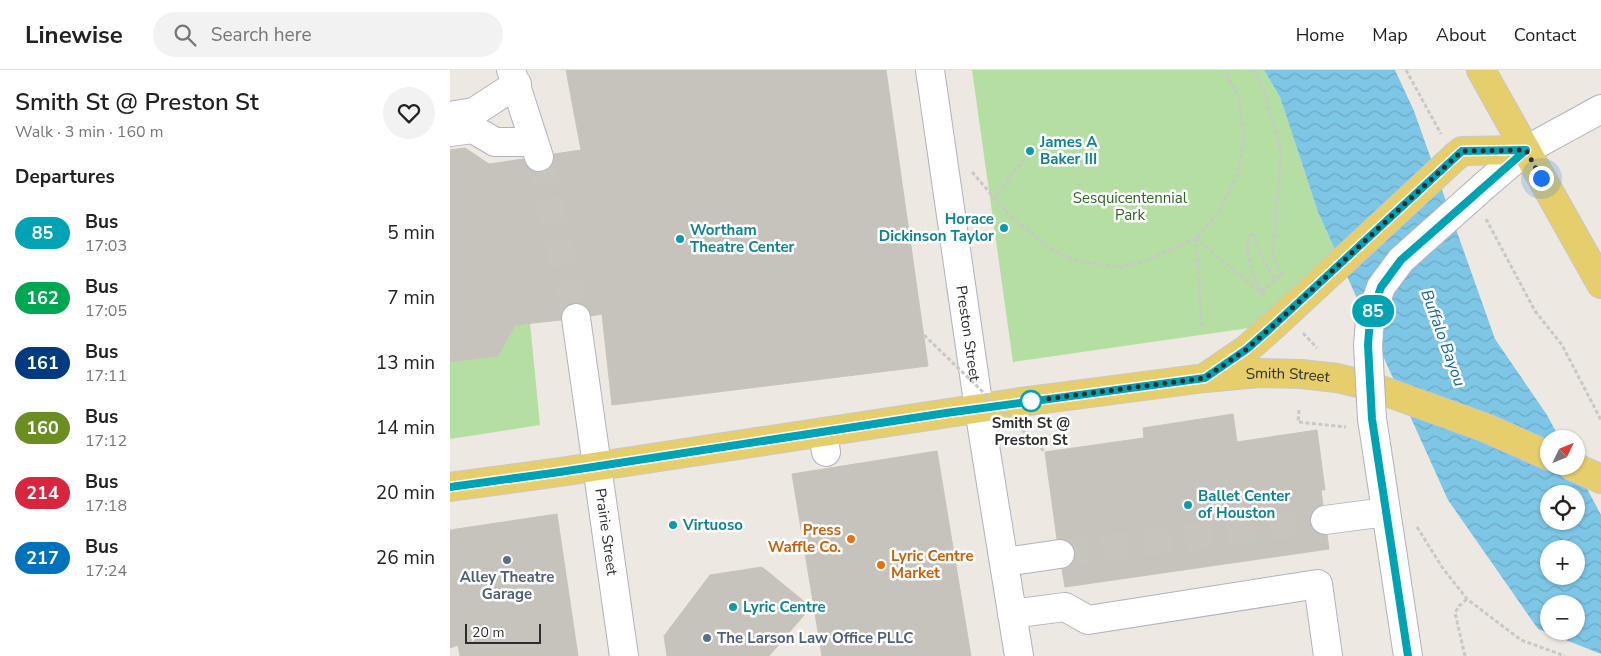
<!DOCTYPE html>
<meta charset="utf-8">
<style>
body{margin:0;font-family:"Nunito Sans",sans-serif;background:#f2f2f2;color:#222;height:100vh;display:flex;flex-direction:column;font-size:19px;white-space:nowrap}
*{box-sizing:border-box;margin:0}
p{font-size:16px;color:#767676}
.icon{flex:none;width:28px;height:28px;fill:none;stroke:currentColor;stroke-width:2;stroke-linecap:round;stroke-linejoin:round}
.map{position:relative;flex:1;overflow:hidden}
.sheet{display:flex;flex-direction:column;background:#fff;width:450px}
.sheet>*{flex:none}
.badge{padding:0 10px;border-radius:16px;font-size:18px;line-height:32px}
.needle{width:32px;rotate:47deg}
.controls{position:absolute;left:1090px;top:360px;display:grid;gap:10px}
.controls a{display:grid;place-items:center;width:45px;height:45px;border-radius:50%;background:#fff;box-shadow:0 1px 4px #0004;font-size:25px}
.scale{position:absolute;left:15px;bottom:12px;width:76px;box-sizing:border-box;padding-left:5px;border:2px solid #2d2d2d;border-top:0;font-size:14px;line-height:18px;white-space:nowrap;color:#2d2d2d;-webkit-text-stroke:4px #fff;paint-order:stroke}
.you{position:absolute;width:25px;height:25px;margin:-12px;border:4px solid #fff;border-radius:50%;background:#1a73e8;box-shadow:0 0 0 8px #1a73e833}
.map>.badge{position:absolute;translate:-50% -50%;box-shadow:0 0 0 2px #fff}
h2{padding:0 15px;font-size:19px;line-height:45px}
.round{display:grid;place-items:center;flex:none;width:52px;height:52px;border-radius:26px;background:#f2f2f2}
.head{display:flex;align-items:center;justify-content:space-between;height:85px;padding:0 15px}
h1{font-size:24px;font-weight:600;line-height:38px}
ul{padding:0;list-style:none}
li{display:flex;align-items:center;gap:15px;height:65px;padding:0 15px}
li div{flex:1}
li b{display:block;font-size:19px}
li em{font-style:normal}
li .badge{min-width:55px;font-weight:700;text-align:center}
header{display:flex;align-items:center;gap:30px;box-sizing:border-box;height:70px;padding:0 25px;background:#fff;border-bottom:1px solid #e0e0e0}
header strong{font-size:24px}
nav{display:flex;gap:28px;margin-inline-start:auto;font-size:18px}
.search{width:350px;height:45px;background:#f2f2f2;display:flex;align-items:center;gap:12px;box-sizing:border-box;padding:0 18px;border-radius:28px;color:#767676;font-size:19px}
main{display:flex;flex:1;min-height:0}
.map>svg:first-child{display:block}
</style>
<header>
<strong>Linewise</strong>
<div class="search"><svg class="icon" aria-label="search" viewBox="0 0 24 24"><circle cx="10" cy="10" r="6"/><path d="M15 15l6 6"/></svg>Search here</div>
<nav><a>Home</a><a>Map</a><a>About</a><a>Contact</a></nav>
</header>
<main>
<section class="sheet">
<div class="head"><div><h1>Smith St @ Preston St</h1><p>Walk · 3 min · 160 m</p></div><a class="round"><svg class="icon" aria-label="heart" viewBox="0 0 24 24"><path d="M12 20l-8-8c-3-5 5-10 8-4 3-6 11-1 8 4z"/></svg></a></div>
<h2>Departures</h2>
<ul>
<li><span class="badge" style="background:#00a3b4;color:#fff">85</span><div><b>Bus</b><p>17:03</p></div><em>5 min</em></li>
<li><span class="badge" style="background:#00a651;color:#fff">162</span><div><b>Bus</b><p>17:05</p></div><em>7 min</em></li>
<li><span class="badge" style="background:#003b80;color:#fff">161</span><div><b>Bus</b><p>17:11</p></div><em>13 min</em></li>
<li><span class="badge" style="background:#6b8e23;color:#fff">160</span><div><b>Bus</b><p>17:12</p></div><em>14 min</em></li>
<li><span class="badge" style="background:#d7263d;color:#fff">214</span><div><b>Bus</b><p>17:18</p></div><em>20 min</em></li>
<li><span class="badge" style="background:#0072bc;color:#fff">217</span><div><b>Bus</b><p>17:24</p></div><em>26 min</em></li>
</ul>
</section>
<div class="map">
<svg width="1151" height="586" viewBox="0 0 1151 586">
<defs>
<pattern id="water-waves" width="16" height="10" patternUnits="userSpaceOnUse" patternTransform="scale(1.25)"><rect width="16" height="10" fill="#7dc6e5"/><path d="M0 5q4-4 8 0t8 0" fill="none" stroke="#6caac5"/></pattern>
</defs>
<rect width="100%" height="100%" fill="#ede8e1"/>
<!-- grass -->
<path fill="#b5dfa2" d="M522,0H814L830,27L868,142L888,186L799,258L563,292Z
M80,253L90,355L0,369V292L48,286L65,255Z"/>
<!-- water -->
<path fill="url(#water-waves)" fill-rule="evenodd" d="M814,0H945L964,41L1045,269L1097,345L1110,369H1099V396H1125L1151,445V584L1088,559L998,430L868,142L830,27ZM1099,424H1126V451H1099ZM1099,479H1126V506H1099ZM1099,534H1126V561H1099Z"/>
<!-- building -->
<path fill="#c6c2bc" stroke="#c9c4ba" d="M116,0H436L478,296L162,335L152,244L141,246L138,238L131,233H124L116,236L111,243V250L65,255L48,286L0,292V80L15,78L39,94L73,89L78,98L86,102H93L100,98L104,91V84L131,80Z
M783,344L787,372L867,360L875,420H871L873,435L865,438L860,444V452L863,460L869,465H877L879,479L615,517L612,499L619,497L624,490L625,481L623,475L616,470L607,469L595,382L694,368L693,358Z
M487,381L521,586H372L342,404Z
M107,444L128,586H10L8,575L0,578V460Z
M312,497L361,537L319,586H217L214,566L260,505Z"/>
<g fill="none" stroke-linecap="round" stroke-linejoin="round">
<!-- minor-tunnel -->
<path stroke="#c7c3bd" stroke-width="28" stroke-dasharray="28 14" stroke-linecap="butt" d="M89,87L126,248
M610,484L875,450"/>
<!-- minor casing -->
<g stroke="#b1b2bc" stroke-width="30">
<g id="minor">
<path d="M61,0L89,87"/>
<path id="s1" d="M480,0L529,339L569,586"/>
<path d="M0,46L24,42L67,14"/>
<path d="M0,62L23,59L45,72H84"/>
<path d="M1034,116L1076,80L1151,39"/>
<path id="s2" d="M126,248L174,586"/>
<path d="M373,362L376,382"/>
<path d="M927,381L958,586"/>
<path d="M875,450L936,442"/>
<path d="M554,492L610,484"/>
<path d="M562,544L615,537L638,550L868,514L878,586"/>
</g>
</g>
<!-- major casing -->
<g stroke="#c8c8c8" stroke-width="30">
<g id="major">
<path d="M1031,0L1151,214"/>
<path d="M1007,85L1012,81L1076,80"/>
<path d="M756,307L797,279L824,255"/>
<path d="M1122,396L1151,409"/>
<path id="s3" d="M0,417L110,402L564,333L755,308L809,303L851,304L887,308L920,316L1036,358L1099,386"/>
</g>
</g>
<!-- path -->
<path stroke="#c8c8c8" stroke-width="3" stroke-dasharray="4 2.5" stroke-linecap="butt" d="M803,0L813,17L831,81L823,187L832,204L811,223C805,205 789,178 803,162L812,187L825,210
M956,0L991,64
M522,102L560,146L599,178L627,191L670,197L695,191L746,168L769,142L787,106L794,70L789,27L774,0
M545,128L580,81
M1036,149L1085,241L1112,275L1151,350
M746,168L816,227
M746,168L752,259
M853,263L867,278
M849,340L848,352L896,357
M967,457L992,497L1017,529L1071,570L1115,586
M1015,586L1005,543L1009,536L1017,529"/>
<!-- minor -->
<use href="#minor" stroke="#fff" stroke-width="28"/>
<!-- major -->
<use href="#major" stroke="#e6ce6d" stroke-width="28"/>
<!-- minor-bridge casing -->
<g stroke="#b1b2bc" stroke-width="30" stroke-linecap="butt">
<path id="minor-bridge" d="M927,381L922,349L918,275L920,249L931,217L951,190L1034,116"/>
</g>
<!-- major-bridge casing -->
<g stroke="#c8c8c8" stroke-width="30" stroke-linecap="butt">
<path id="major-bridge" d="M824,255L1007,85"/>
</g>
<!-- path-bridge -->
<path stroke="#c8c8c8" stroke-width="3" stroke-dasharray="4 2.5" stroke-linecap="butt" d="M474,265L595,382"/>
<!-- minor-bridge -->
<use href="#minor-bridge" stroke="#fff" stroke-width="28"/>
<!-- major-bridge -->
<use href="#major-bridge" stroke="#e6ce6d" stroke-width="28"/>
</g>
<g fill="none" stroke-linecap="round" stroke-linejoin="round">
<!-- line casing -->
<g stroke="#fff" stroke-width="11">
<path id="line" d="M0,417L110,402L496,343L755,308L797,279L824,255L1012,81L1076,80L951,190L931,217L920,249L918,275L922,349L958,586"/>
</g>
<!-- line -->
<use href="#line" stroke="#00a3b4" stroke-width="8"/>
<!-- walk -->
<path stroke="#2d2d2d" stroke-width="5" stroke-dasharray="0 9" d="M581,331L755,308L797,279L824,255L1012,81L1076,80L1091,108"/>
</g>
<!-- markers -->
<g fill="#0f9aa8" stroke="#fff" stroke-width="2">
<circle cx="580" cy="81" r="5"/>
<circle cx="554" cy="158" r="5"/>
<circle cx="230" cy="169" r="5"/>
<circle cx="738" cy="435" r="5"/>
<circle cx="223" cy="455" r="5"/>
<circle cx="283" cy="537" r="5"/>
</g>
<circle fill="#fff" stroke="#00a3b4" stroke-width="2.5" cx="581" cy="331" r="10"/>
<g fill="#e8710a" stroke="#fff" stroke-width="2">
<circle cx="401" cy="469" r="5"/>
<circle cx="431" cy="495" r="5"/>
</g>
<g fill="#5c6f8a" stroke="#fff" stroke-width="2">
<circle cx="57" cy="490" r="5"/>
<circle cx="257" cy="568" r="5"/>
</g>
<g text-anchor="middle" dominant-baseline="central" stroke-width="5" stroke-linejoin="round" paint-order="stroke">
<!-- culture labels -->
<g font-size="15" font-weight="bold" fill="#0d838f" stroke="#fff" text-anchor="start">
<text x="590" y="72">James A<tspan x="590" dy="17">Baker III</tspan></text>
<text x="544" y="149" text-anchor="end">Horace<tspan x="544" dy="17">Dickinson Taylor</tspan></text>
<text x="240" y="160">Wortham<tspan x="240" dy="17">Theatre Center</tspan></text>
<text x="748" y="426">Ballet Center<tspan x="748" dy="17">of Houston</tspan></text>
<text x="233" y="455">Virtuoso</text>
<text x="293" y="537">Lyric Centre</text>
</g>
<!-- park labels -->
<g font-size="15" fill="#2d6621" stroke="#fff">
<text x="680" y="128">Sesquicentennial<tspan x="680" dy="17">Park</tspan></text>
</g>
<!-- street labels -->
<g font-size="15" fill="#2d2d2d" stroke="#fff">
<text stroke="none"><textPath href="#s1" startOffset="266">Preston Street</textPath></text>
<text stroke="none"><textPath href="#s3" startOffset="846">Smith Street</textPath></text>
<text stroke="none"><textPath href="#s2" startOffset="216">Prairie Street</textPath></text>
</g>
<!-- stop labels -->
<g font-size="15" font-weight="bold" fill="#2d2d2d" stroke="#fff">
<text x="581" y="353">Smith St @<tspan x="581" dy="17">Preston St</tspan></text>
</g>
<!-- food labels -->
<g font-size="15" font-weight="bold" fill="#c56008" stroke="#fff" text-anchor="end">
<text x="391" y="460">Press<tspan x="391" dy="17">Waffle Co.</tspan></text>
<text x="441" y="486" text-anchor="start">Lyric Centre<tspan x="441" dy="17">Market</tspan></text>
</g>
<!-- service labels -->
<g font-size="15" font-weight="bold" fill="#4e5e75" stroke="#fff">
<text x="57" y="507">Alley Theatre<tspan x="57" dy="17">Garage</tspan></text>
<text x="267" y="568" text-anchor="start">The Larson Law Office PLLC</text>
</g>
<!-- water labels -->
<g font-size="16" font-style="italic" fill="#196695" stroke="#fff">
<text transform="translate(993 268) rotate(70)">Buffalo Bayou</text>
</g>
</g>
</svg>
<div class="controls">
<a><svg class="needle" viewBox="-14 -14 28 28"><path d="M0-13l5 13h-10z" fill="#e53935"/><path d="M0 13l5-13h-10z" fill="#767676"/></svg></a>
<a><svg class="icon" aria-label="locate" viewBox="0 0 24 24"><circle cx="12" cy="12" r="6"/><path d="M12 2v4M12 18v4M2 12h4M18 12h4"/></svg></a>
<a>+</a>
<a>−</a>
</div>
<div class="scale">20 m</div>
<div class="you" style="left:1091px;top:108px"></div>
<b class="badge" style="left:923px;top:241px;background:#00a3b4;color:#fff">85</b>
</div>
</main>
